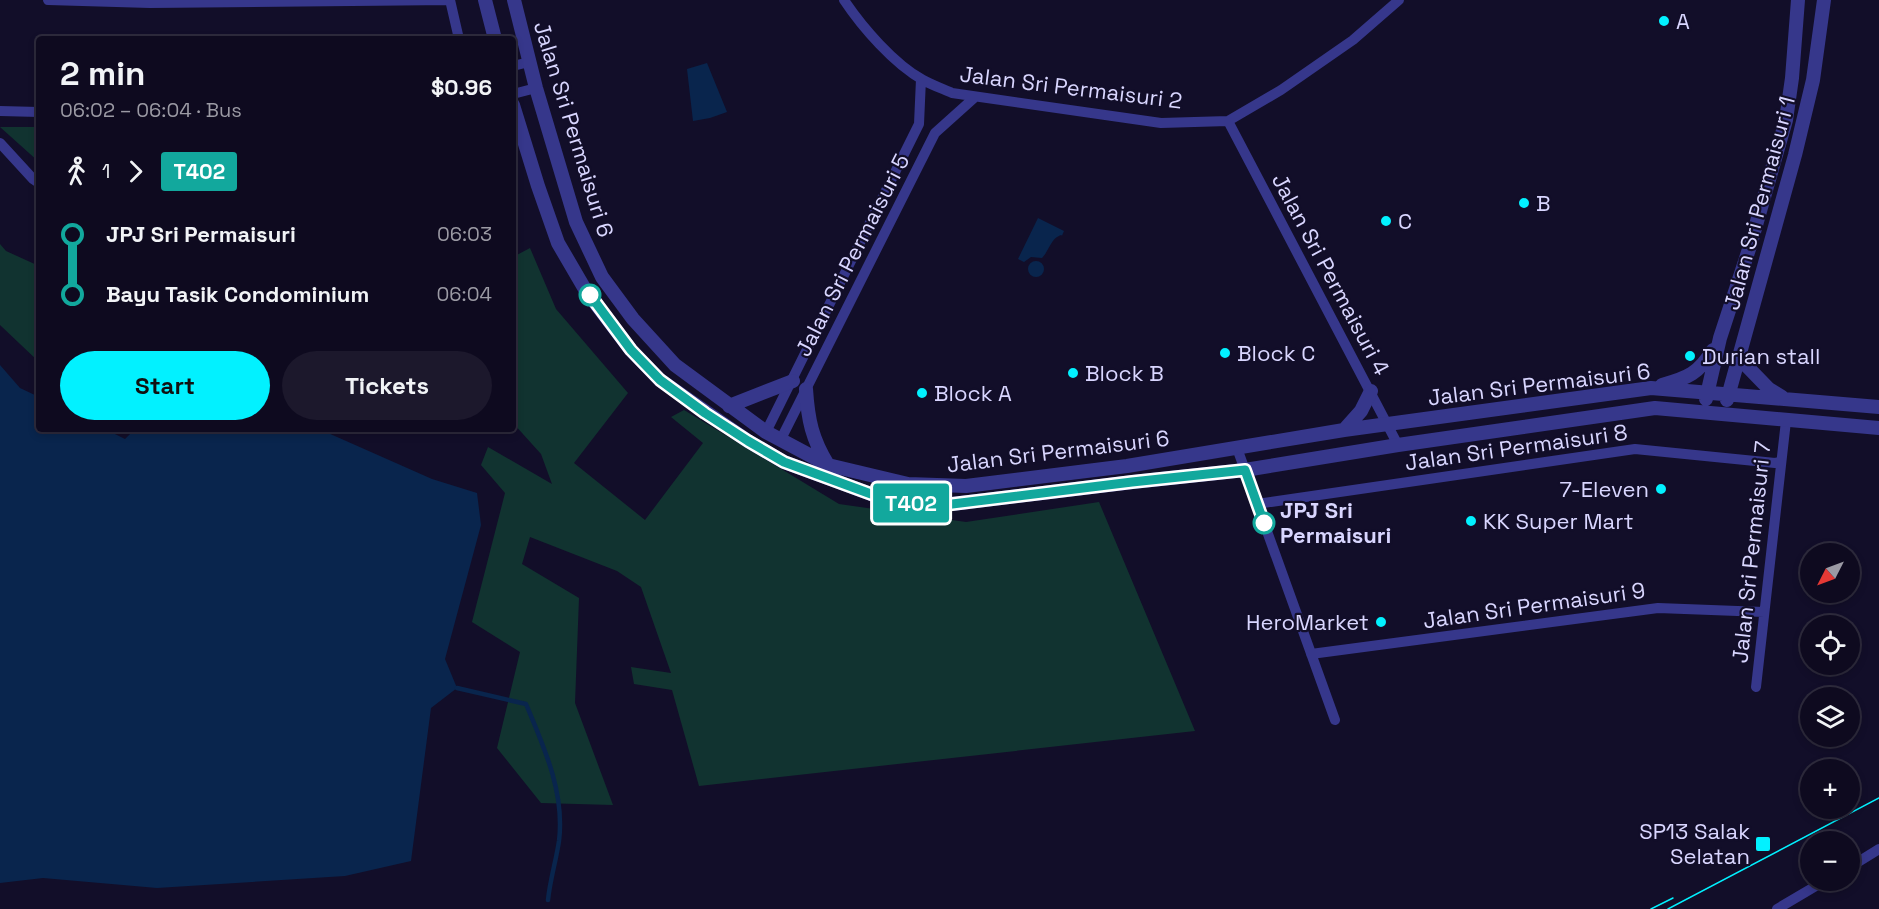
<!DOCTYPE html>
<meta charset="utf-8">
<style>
body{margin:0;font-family:"Space Grotesk",sans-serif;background:#1c182c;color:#f1f3f6;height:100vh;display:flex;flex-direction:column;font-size:22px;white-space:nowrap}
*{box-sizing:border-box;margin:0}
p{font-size:20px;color:#9b9aa4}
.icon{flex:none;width:33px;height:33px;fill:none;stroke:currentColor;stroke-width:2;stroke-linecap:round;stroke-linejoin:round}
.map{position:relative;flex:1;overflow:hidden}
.drawer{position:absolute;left:36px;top:36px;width:480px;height:396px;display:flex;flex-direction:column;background:#0e0a1f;border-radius:6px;box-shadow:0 3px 9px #0003,0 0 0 2px #2e2b3d}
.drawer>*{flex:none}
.badge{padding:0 12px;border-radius:4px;font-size:21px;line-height:39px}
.needle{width:39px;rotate:228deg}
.buttons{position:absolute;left:1800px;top:543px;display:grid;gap:12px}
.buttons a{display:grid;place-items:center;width:60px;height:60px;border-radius:50%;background:#0e0a1f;box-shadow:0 3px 9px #0003,0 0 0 2px #2e2b3d;font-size:30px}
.map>.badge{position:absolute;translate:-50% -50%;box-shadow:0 0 0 3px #fff}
.legs{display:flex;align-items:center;gap:9px;height:66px;padding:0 24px;font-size:20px}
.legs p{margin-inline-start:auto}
.overview{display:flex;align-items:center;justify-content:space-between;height:102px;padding:0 24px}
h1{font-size:33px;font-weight:600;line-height:45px}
.action{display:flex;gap:12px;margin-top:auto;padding:12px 24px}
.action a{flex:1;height:69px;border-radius:36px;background:#02f1ff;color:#111;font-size:24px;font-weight:600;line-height:69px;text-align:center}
.action a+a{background:#1c182c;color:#f1f3f6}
ul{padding:0 24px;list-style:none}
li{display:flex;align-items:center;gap:21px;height:60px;font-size:22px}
li i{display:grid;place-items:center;width:9px;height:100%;margin:0 8px;background:currentColor}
li i::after{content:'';width:15px;height:15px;margin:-8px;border:4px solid;border-radius:50%;background:#0e0a1f}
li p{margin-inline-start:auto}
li:first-child i{background:linear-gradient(#0000 50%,currentColor 0)}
li:last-child i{background:linear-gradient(currentColor 50%,#0000 0)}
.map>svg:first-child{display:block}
</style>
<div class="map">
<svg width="1879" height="909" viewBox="0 0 1879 909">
<rect width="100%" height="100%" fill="#120e29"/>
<!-- green -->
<path fill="#113330" d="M0,127H39V162Z
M0,244L6,251L39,266V362L0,325Z
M530,248L556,309L628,393L574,463L645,520L703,443L671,417L684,410L839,504L966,522L1099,502L1195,731L699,786L672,690L634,684L631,667L671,673L641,587L617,571L530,537L522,564L579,598L575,703L613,805L541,803L497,748L520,652L472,622L505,493L481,465L488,447L552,484L541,454L513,423V257Z"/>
<!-- water -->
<path fill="#09254d" d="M707,63L727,112L710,118L693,121L687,69Z
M1038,218L1064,231C1060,240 1065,232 1057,237C1050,242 1048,252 1042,258L1031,257L1024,262L1018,259Z
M1028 269a8 8 0 1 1 16 0a8 8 0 1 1-16 0Z
M0,365L20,388L39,397V429H105L125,439L135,429H319L432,479L477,493L481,525L445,659L457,688L431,708L411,861L345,876L157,888L43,878L0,883Z"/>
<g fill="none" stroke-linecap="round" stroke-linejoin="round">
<!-- stream -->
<path stroke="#09254d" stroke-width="4.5" d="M457,688L526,704C544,747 565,793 559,841C556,861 550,880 548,900"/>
<!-- minor -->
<path stroke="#36378b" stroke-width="10" d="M48,0L150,3L450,0
M450,0L459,39
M844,0C862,27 894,64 923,80C932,85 943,89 952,93L1161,123L1228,121L1281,90L1353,40L1399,0
M513,66L529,62
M513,94L536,88
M0,111L39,112
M1228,121L1398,445
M0,143L33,179L39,183
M766,432L919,124L921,79
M780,441L935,133L974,98
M1237,448L1335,720
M1257,504L1635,449L1775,463L1780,462
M1311,654L1658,608L1764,612
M1756,687L1786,421
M1850,867L1879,849
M1777,909L1826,880"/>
<!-- tertiary -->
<path stroke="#36378b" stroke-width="14" d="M485,0L495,39
M514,0L536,88L576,222L602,277L633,319L675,365L766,432L828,465L908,484L966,486L1127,466L1344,430L1651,388L1879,407
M513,105L538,186L558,243L586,291L631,350L660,380L748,441L784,462L871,494L907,503L944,505L1133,482L1245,470L1398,445L1655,408L1879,428
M1738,357L1769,389L1782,397
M1662,385C1688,378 1699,373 1713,350
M806,389C808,420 812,439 828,465
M1706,399L1720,338L1750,246L1786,120L1792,78L1798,0
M1727,400L1795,155L1813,80L1824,0
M729,406L793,381
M1344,430L1361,411L1371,391"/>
<!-- tram -->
<path stroke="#02f1ff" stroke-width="1.5" d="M1651,909L1673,898
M1668,909L1879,798"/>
</g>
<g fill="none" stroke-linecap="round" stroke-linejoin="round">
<!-- line-1 casing -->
<g stroke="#fff" stroke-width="14">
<path id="line-1" d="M590,295L631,350L660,380L705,413L748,441L784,462L871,494L907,503L944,505L1132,482L1245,470L1264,523"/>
</g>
<!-- line-1 -->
<use href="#line-1" stroke="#12a89d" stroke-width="9"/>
</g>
<!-- markers -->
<g fill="#02f1ff" stroke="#120e29" stroke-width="2">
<circle cx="1664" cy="21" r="6"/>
<circle cx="1524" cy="203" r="6"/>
<circle cx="1386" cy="221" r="6"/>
<circle cx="1225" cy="353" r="6"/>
<circle cx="1690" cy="356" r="6"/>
<circle cx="1073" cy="373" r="6"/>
<circle cx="922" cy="393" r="6"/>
<circle cx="1661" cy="489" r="6"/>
<circle cx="1471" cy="521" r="6"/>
<circle cx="1381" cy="622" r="6"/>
<rect x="1755" y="836" width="16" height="16" rx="3"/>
</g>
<g fill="#fff" stroke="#12a89d" stroke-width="3">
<circle cx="590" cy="295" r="10"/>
<circle cx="1264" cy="523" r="10"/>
</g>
<g text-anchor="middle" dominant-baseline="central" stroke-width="4.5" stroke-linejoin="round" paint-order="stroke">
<!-- poi labels -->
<g font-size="22" fill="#d9d6ff" stroke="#120e29" text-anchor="start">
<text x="1676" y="21">A</text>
<text x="1536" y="203">B</text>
<text x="1398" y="221">C</text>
<text x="1237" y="353">Block C</text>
<text x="1702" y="356">Durian stall</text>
<text x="1085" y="373">Block B</text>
<text x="934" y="393">Block A</text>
<text x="1649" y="489" text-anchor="end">7-Eleven</text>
<text x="1483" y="521">KK Super Mart</text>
<text x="1369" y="622" text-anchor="end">HeroMarket</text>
<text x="1750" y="831" text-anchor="end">SP13 Salak<tspan x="1750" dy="25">Selatan</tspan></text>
</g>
<!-- street labels -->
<g font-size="22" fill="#d9d6ff" stroke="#120e29">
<text transform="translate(1071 87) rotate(7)">Jalan Sri Permaisuri 2</text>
<text transform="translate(574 129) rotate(73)">Jalan Sri Permaisuri 6</text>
<text transform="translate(1759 203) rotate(-75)">Jalan Sri Permaisuri 1</text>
<text transform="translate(852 255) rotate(-63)">Jalan Sri Permaisuri 5</text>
<text transform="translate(1331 274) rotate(62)">Jalan Sri Permaisuri 4</text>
<text transform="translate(1539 384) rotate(-7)">Jalan Sri Permaisuri 6</text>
<text transform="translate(1516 447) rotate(-8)">Jalan Sri Permaisuri 8</text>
<text transform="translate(1058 451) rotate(-7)">Jalan Sri Permaisuri 6</text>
<text transform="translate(1751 552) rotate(-84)">Jalan Sri Permaisuri 7</text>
<text transform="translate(1534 605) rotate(-8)">Jalan Sri Permaisuri 9</text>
</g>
<!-- stop labels -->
<g font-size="22" font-weight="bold" fill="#d9d6ff" stroke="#120e29" text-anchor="start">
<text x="1280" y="510">JPJ Sri<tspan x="1280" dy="25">Permaisuri</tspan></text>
</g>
</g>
</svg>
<div class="buttons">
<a><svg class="needle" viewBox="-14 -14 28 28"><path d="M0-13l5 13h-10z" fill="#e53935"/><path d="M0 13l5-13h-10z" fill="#9b9aa4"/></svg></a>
<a><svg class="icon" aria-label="locate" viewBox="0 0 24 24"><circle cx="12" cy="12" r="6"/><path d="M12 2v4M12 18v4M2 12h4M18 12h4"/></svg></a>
<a><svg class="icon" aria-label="layers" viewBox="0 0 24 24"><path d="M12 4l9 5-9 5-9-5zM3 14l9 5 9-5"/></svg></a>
<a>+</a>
<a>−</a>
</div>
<b class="badge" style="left:911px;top:503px;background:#12a89d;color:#fff">T402</b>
<section class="drawer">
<div class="overview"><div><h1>2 min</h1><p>06:02 – 06:04 · Bus</p></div><b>$0.96</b></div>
<div class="legs"><svg class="icon" aria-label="walk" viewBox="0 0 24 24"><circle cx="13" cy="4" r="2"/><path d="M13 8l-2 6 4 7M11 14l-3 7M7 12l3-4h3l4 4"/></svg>1<svg class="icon" aria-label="forward" viewBox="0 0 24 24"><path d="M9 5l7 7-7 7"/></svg><b class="badge" style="background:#12a89d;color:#fff">T402</b></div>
<ul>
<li><i style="color:#12a89d"></i><b>JPJ Sri Permaisuri</b><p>06:03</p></li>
<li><i style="color:#12a89d"></i><b>Bayu Tasik Condominium</b><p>06:04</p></li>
</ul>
<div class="action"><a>Start</a><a>Tickets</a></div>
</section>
</div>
